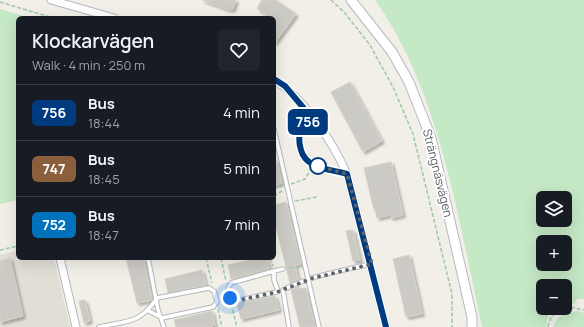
<!DOCTYPE html>
<meta charset="utf-8">
<style>
body{margin:0;font-family:Manrope,sans-serif;background:#20242c;color:#f1f3f6;height:100vh;display:flex;flex-direction:column;font-size:15px;white-space:nowrap}
*{box-sizing:border-box;margin:0}
p{font-size:13px;color:#9ea1a6}
.icon{flex:none;width:22px;height:22px;fill:none;stroke:currentColor;stroke-width:2;stroke-linecap:round;stroke-linejoin:round}
.map{position:relative;flex:1;overflow:hidden}
.panel{position:absolute;left:16px;top:16px;width:260px;height:244px;display:flex;flex-direction:column;background:#171b24;border-radius:6px;box-shadow:0 4px 16px #0002}
.panel>*{flex:none}
.badge{padding:0 8px;border-radius:6px;font-size:14px;line-height:26px}
.fabs{position:absolute;left:536px;top:191px;display:grid;gap:8px}
.fabs a{display:grid;place-items:center;width:36px;height:36px;border-radius:6px;background:#171b24;box-shadow:0 4px 16px #0002;font-size:20px}
.you{position:absolute;width:20px;height:20px;margin:-10px;border:3px solid #fff;border-radius:50%;background:#1a73e8;box-shadow:0 0 0 6px #1a73e833}
.map>.badge{position:absolute;translate:-50% -50%;box-shadow:0 0 0 2px #fff}
.round{display:grid;place-items:center;flex:none;width:42px;height:42px;border-radius:6px;background:#20242c}
.head{display:flex;align-items:center;justify-content:space-between;height:68px;padding:0 16px}
h1{font-size:19px;font-weight:600;line-height:30px}
ul{padding:0;list-style:none}
li{display:flex;align-items:center;gap:12px;height:56px;padding:0 16px;border-top:1px solid #363941}
li div{flex:1}
li b{display:block;font-size:15px}
li em{font-style:normal}
li .badge{min-width:44px;font-weight:700;text-align:center}
.map>svg:first-child{display:block}
</style>
<div class="map">
<svg width="584" height="327" viewBox="0 0 584 327">
<defs>
<filter id="shadow"><feDropShadow dx="2.5" dy="2.5" stdDeviation="1" flood-color="#0004"/></filter>
</defs>
<rect width="100%" height="100%" fill="#f1efe8"/>
<!-- education -->
<path fill="#e1ded6" d="M18,251V258H54L70,327H0V255Z"/>
<!-- green -->
<path fill="#c5e8c5" fill-rule="evenodd" d="M375,0H584V299H577L574,304L565,306V286H543V308H558L548,316L546,327H482C459,221 439,89 375,0ZM543,198H565V220H543ZM543,242H565V264H543Z
M0,9L30,18H18V200L0,204Z
M579,311L584,313V327H553C557,315 566,312 579,311Z"/>
<!-- building -->
<path fill="#cccac5" stroke="#d6d1c6" filter="url(#shadow)" d="M202,0H236L233,9L230,10Z
M262,0H276L296,14L274,44V18H264L266,15L257,8Z
M350,82L382,141L363,152L331,92Z
M274,160H276L282,183L274,185Z
M391,162L403,215L391,218L390,215L377,218L375,209L374,210L364,168Z
M286,202L301,264L295,265L298,280L290,283L274,219V205Z
M353,230L360,260L353,261L346,231Z
M409,255L422,314L406,317L393,259Z
M10,258L23,316L0,322V261Z
M126,258H143L152,300L137,303Z
M258,258H267L269,269L231,279L228,265Z
M202,270L206,285L168,293L165,279Z
M299,286L300,289L306,288L315,327H300L291,290Z
M275,296L279,310L241,319L237,304Z
M85,300L90,321L84,323L79,301Z
M212,311L215,325L207,327H176L174,320Z"/>
<g fill="none" stroke-linecap="round" stroke-linejoin="round">
<!-- service casing -->
<g stroke="#b5b8bc" stroke-width="5.5">
<path id="service" d="M312,118L301,131L298,138L303,158L310,163L347,173
M274,129L319,327
M148,258L158,310L164,327
M274,271L231,283L228,288L230,298L235,301L277,292
M278,291L274,280V271L283,269
M99,327C126,321 140,324 157,298L209,288L214,291L217,302L213,307L162,318L149,311
M289,327L283,290C309,276 341,271 370,264"/>
</g>
<!-- minor casing -->
<g stroke="#b5b8bc" stroke-width="9">
<path id="minor" d="M51,0L114,18
M274,79C306,101 331,139 347,174L386,327
M60,258L76,327"/>
</g>
<!-- secondary casing -->
<g stroke="#b6babf" stroke-width="11">
<path id="secondary" d="M351,0L392,52L409,82L431,138L472,317V327"/>
</g>
<!-- path -->
<path stroke="#9cc7a9" stroke-width="1.5" stroke-dasharray="4 2" stroke-linecap="butt" d="M331,0L344,12L370,45L393,87L413,134L452,294V327
M0,2L53,18
M291,184L305,179L311,169
M274,188L282,186
M274,196L282,191
M295,201L317,197
M0,250L18,246
M206,258L212,283
M221,258L226,281
M271,258L273,266
M289,268L301,266
M231,304L237,327
M565,308L570,307L584,310
M218,309L222,327
M548,327C550,317 554,311 564,308"/>
<!-- service -->
<use href="#service" stroke="#fff" stroke-width="3.5"/>
<!-- minor -->
<use href="#minor" stroke="#fff" stroke-width="7"/>
<!-- secondary -->
<use href="#secondary" stroke="#fff" stroke-width="9"/>
</g>
<g fill="none" stroke-linecap="round" stroke-linejoin="round">
<!-- line casing -->
<g stroke="#fff" stroke-width="9">
<path id="line" d="M274,79L285,86L312,118C302,130 296,133 301,150C306,169 330,169 347,174L386,327"/>
</g>
<!-- line -->
<use href="#line" stroke="#003b80" stroke-width="6"/>
<!-- walk -->
<path stroke="#5f6368" stroke-width="4" stroke-dasharray="0 7.2" d="M230,298L235,301L277,292L313,278L372,264L347,174L318,166"/>
</g>
<!-- markers -->
<circle fill="#fff" stroke="#003b80" stroke-width="2" cx="318" cy="166" r="8"/>
<g text-anchor="middle" dominant-baseline="central" stroke-width="3.5" stroke-linejoin="round" paint-order="stroke">
<!-- street labels -->
<g font-size="12" fill="#5f6368" stroke="#fff">
<text transform="translate(438 173) rotate(76)">Strängnäsvägen</text>
</g>
</g>
</svg>
<div class="fabs">
<a><svg class="icon" aria-label="layers" viewBox="0 0 24 24"><path d="M12 4l9 5-9 5-9-5zM3 14l9 5 9-5"/></svg></a>
<a>+</a>
<a>−</a>
</div>
<div class="you" style="left:230px;top:298px"></div>
<b class="badge" style="left:308px;top:122px;background:#003b80;color:#fff">756</b>
<section class="panel">
<div class="head"><div><h1>Klockarvägen</h1><p>Walk · 4 min · 250 m</p></div><a class="round"><svg class="icon" aria-label="heart" viewBox="0 0 24 24"><path d="M12 20l-8-8c-3-5 5-10 8-4 3-6 11-1 8 4z"/></svg></a></div>
<ul>
<li><span class="badge" style="background:#003b80;color:#fff">756</span><div><b>Bus</b><p>18:44</p></div><em>4 min</em></li>
<li><span class="badge" style="background:#8b5e3c;color:#fff">747</span><div><b>Bus</b><p>18:45</p></div><em>5 min</em></li>
<li><span class="badge" style="background:#0072bc;color:#fff">752</span><div><b>Bus</b><p>18:47</p></div><em>7 min</em></li>
</ul>
</section>
</div>
